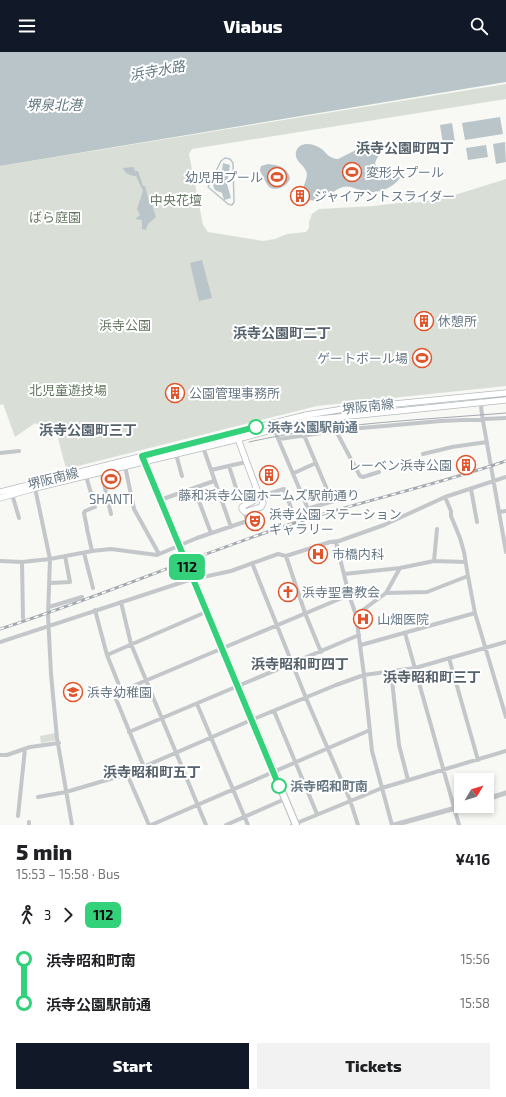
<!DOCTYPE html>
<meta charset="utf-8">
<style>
body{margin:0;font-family:"Exo 2","Noto Sans JP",sans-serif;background:#f2f2f2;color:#202124;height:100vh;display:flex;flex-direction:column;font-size:15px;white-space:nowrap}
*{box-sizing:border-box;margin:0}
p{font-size:13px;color:#757577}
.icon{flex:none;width:22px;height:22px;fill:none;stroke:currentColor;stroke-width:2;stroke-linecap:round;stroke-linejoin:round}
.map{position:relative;height:773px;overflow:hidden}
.panel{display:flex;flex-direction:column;background:#fff;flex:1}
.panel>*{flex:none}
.badge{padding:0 8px;border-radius:6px;font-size:14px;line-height:26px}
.needle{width:26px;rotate:52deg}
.fabs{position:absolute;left:454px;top:721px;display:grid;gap:8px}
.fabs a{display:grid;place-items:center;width:40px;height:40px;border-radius:0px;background:#fff;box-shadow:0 2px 6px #0003;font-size:20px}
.map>.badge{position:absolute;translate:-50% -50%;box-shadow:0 0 0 2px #fff}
.legs{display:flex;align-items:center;gap:6px;height:44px;padding:0 16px;font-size:13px}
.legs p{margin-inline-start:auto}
.summary{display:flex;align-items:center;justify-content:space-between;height:68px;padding:0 16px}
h1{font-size:22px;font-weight:800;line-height:30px}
.button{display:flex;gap:8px;margin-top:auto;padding:8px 16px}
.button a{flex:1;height:46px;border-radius:0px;background:#111827;color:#fff;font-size:16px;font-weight:800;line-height:46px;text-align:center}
.button a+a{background:#f2f2f2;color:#202124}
ul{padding:0 16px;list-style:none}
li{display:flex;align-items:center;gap:14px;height:44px;font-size:15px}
li i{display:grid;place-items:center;width:6px;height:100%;margin:0 5px;background:currentColor}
li i::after{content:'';width:10px;height:10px;margin:-5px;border:3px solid;border-radius:50%;background:#fff}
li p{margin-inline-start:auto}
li:first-child i{background:linear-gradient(#0000 50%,currentColor 0)}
li:last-child i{background:linear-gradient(currentColor 50%,#0000 0)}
header{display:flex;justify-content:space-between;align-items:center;height:52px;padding:0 16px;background:#111827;color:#fff;font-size:18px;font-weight:800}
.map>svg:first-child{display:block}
</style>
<header><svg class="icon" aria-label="menu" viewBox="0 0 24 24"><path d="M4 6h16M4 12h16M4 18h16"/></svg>Viabus<svg class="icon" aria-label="search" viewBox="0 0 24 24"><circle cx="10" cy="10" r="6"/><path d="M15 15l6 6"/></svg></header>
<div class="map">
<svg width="506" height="773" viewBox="0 0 506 773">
<rect width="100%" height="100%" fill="#f8f8f5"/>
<!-- green -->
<path fill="#d9dfd6" d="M506,32V47L192,97L189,102L203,173L208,180L263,189L275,187L287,182L306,180L309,176V170L312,162L319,157L374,154L414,149V151L445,146L506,127V334L317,354L66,417L57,382L35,371L15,385L3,352L0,353V114Z
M55,681L57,688L41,691L40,684Z"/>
<!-- water -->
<path fill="#b9c5c9" d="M0,0H506V30L0,114Z
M500,65L503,82L465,88L462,71Z
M452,71L455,90L443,92L440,73Z
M505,90L506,110L496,112L493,92Z
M372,91C386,96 378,103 375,111L377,117C384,121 393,117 400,122V126C391,138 375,143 361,138C355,137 350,133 343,135C332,138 322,152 310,148L303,137C304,132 307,127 307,122C306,113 294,110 296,100C299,89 313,91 320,96C324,98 326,102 329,104C332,106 335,107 338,107L368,92Z
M486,93L488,105L468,108L466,96Z
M223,111L230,113L227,132L231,146L224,148L222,141L215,138L213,133L215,128L221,124Z
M268,112C278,113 287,115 290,126C288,134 277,140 269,135C267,133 261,121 260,118L261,114Z
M134,115L135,119H138L143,134H145L149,150H151L156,165L148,172L146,178L142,177V168L135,167L140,163L137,157L143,139L136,124C131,124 125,122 123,116Z
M202,208L212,246L199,249L190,211Z"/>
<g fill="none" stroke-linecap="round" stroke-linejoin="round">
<!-- stream -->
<path stroke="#b9c5c9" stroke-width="1.5" d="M225,106L230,107L233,111L234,150L232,153L228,152L208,135L221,109Z"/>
<!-- secondary casing -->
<g stroke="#b5bbbf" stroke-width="7">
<path id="secondary" d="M237,384L257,438L260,442L263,451L261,455L245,460L242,457V455C253,447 255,453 257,438
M0,440L306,363L344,357L506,341
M0,446L35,436L230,389L310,368L506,348"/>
</g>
<!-- primary casing -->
<g stroke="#b6bbbe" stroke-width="8">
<path id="primary" d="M142,404L296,773"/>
</g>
<!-- minor -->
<path stroke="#c3c7ca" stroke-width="4" d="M480,343L482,363L506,500
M274,377L308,457
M336,379L360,424L363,425L379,420
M304,383L332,449
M279,387L350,377L441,369L506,366
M203,395L231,475
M0,401L19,399
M176,402L182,424
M423,402L452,395L487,390
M125,414L134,457L159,502
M211,418L246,410
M101,419L111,462
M294,421L316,411
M86,424L95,455L85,459L84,461L87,476
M35,436L50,507L48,563L51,622L57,686L72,773
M194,436L211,481
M471,437L477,470
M259,439L264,443L284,437L293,461L334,449
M12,442L19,466
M220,445L237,439L229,414
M445,445L451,459V464L460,486L464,500L468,524L475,561L506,665
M160,448L214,429
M499,460L506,459
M87,477L92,499
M336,490L349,543L356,563L364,623L372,699L392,773
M84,501L93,536
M286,504L305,561L321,600
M0,509L22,510L50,507L92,499L111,497L157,503L197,486L247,469L245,460
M434,509L437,477
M22,510L23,566
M252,511L306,646L350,748L358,773
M344,522L400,516
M50,531L70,530L65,504
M386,541L427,540L468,524
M121,550L131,592L206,773
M49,555L82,545
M95,558L107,603L121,638
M356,563L386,541L400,516L434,509L465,510
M405,581L459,773
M0,590L189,528L231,519L278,502L286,504L330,490L339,489L384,473L445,445L506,425
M361,593L475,561
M107,603L206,560
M449,606L478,708
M391,619L399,693L408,728
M197,652L248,773
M274,659L317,762
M129,680L359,583
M0,703H7L30,695L59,691
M144,715L114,642L349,543
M127,722L149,773
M38,745L66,740L127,722L249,669L336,633L364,623L415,616L506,590
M18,764L25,697
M29,773V770
M151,773L370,678
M226,773L285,747
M292,773L382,736L506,699"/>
<!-- tertiary -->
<path stroke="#c3c7ca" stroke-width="5" d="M487,747L506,741
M394,773L463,754"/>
<!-- secondary -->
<use href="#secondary" stroke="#fff" stroke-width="5.5"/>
<!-- primary -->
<use href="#primary" stroke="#fff" stroke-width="6"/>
<!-- tram -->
<path stroke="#a4aaaf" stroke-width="1" d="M249,390C333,371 420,368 506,361"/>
<!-- rail casing -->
<g stroke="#a4aaaf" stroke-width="3">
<path id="rail" d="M0,577C97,546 191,505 288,473C360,449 434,434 506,409"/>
</g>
<!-- rail -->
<use href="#rail" stroke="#fff" stroke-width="1.5" stroke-dasharray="4.5" stroke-linecap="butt"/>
</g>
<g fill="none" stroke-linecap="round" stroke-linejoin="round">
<!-- line-1 casing -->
<g stroke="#fff" stroke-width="9">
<path id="line-1" d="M256,375L142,404L279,734"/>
</g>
<!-- line-1 -->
<use href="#line-1" stroke="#33d17a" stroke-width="6"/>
</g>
<!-- icons -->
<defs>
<g id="stadium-ring" transform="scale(1)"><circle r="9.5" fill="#fff" stroke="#e0562c" stroke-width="1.5"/><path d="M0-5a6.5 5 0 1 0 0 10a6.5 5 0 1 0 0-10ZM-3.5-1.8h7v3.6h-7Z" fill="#e0562c"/></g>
<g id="building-ring" transform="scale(1)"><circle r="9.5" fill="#fff" stroke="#e0562c" stroke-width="1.5"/><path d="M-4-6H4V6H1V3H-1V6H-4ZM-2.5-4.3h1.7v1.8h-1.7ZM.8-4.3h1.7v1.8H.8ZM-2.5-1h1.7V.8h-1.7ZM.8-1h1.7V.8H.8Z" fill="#e0562c"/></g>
<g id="theatre-ring" transform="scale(1)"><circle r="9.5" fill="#fff" stroke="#e0562c" stroke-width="1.5"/><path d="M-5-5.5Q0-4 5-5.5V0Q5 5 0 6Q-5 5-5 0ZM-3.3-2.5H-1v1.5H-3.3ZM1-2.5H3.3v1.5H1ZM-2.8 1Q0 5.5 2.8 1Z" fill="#e0562c"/></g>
<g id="hospital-ring" transform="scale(1)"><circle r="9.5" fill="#fff" stroke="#e0562c" stroke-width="1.5"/><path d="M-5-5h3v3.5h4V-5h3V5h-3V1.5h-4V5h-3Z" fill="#e0562c"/></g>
<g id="church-ring" transform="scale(1)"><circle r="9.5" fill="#fff" stroke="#e0562c" stroke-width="1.5"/><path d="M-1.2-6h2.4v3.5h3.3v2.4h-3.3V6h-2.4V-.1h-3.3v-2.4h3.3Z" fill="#e0562c"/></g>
<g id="school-ring" transform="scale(1)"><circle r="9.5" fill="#fff" stroke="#e0562c" stroke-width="1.5"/><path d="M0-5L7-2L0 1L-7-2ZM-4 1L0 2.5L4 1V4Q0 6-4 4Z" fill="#e0562c"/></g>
</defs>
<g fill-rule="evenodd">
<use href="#stadium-ring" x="352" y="120"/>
<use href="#stadium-ring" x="277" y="125"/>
<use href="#building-ring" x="300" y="144"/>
<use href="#building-ring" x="424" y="269"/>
<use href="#stadium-ring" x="422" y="306"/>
<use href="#building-ring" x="175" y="341"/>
<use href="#building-ring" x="466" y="413"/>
<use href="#building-ring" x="269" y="423"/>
<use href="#stadium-ring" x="111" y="427"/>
<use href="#theatre-ring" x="255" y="469"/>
<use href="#hospital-ring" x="318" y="502"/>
<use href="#church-ring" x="288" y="540"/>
<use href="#hospital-ring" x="363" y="567"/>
<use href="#school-ring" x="73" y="640"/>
</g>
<!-- markers -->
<g fill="#fff" stroke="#33d17a" stroke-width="2">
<circle cx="256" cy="375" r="7"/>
<circle cx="279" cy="734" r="7"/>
</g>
<g text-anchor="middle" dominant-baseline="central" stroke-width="4" stroke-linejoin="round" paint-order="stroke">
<!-- poi labels -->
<g font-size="13" fill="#677885" stroke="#fff" text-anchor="start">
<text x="366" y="120">変形大プール</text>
<text x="263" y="125" text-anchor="end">幼児用プール</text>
<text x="314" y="144">ジャイアントスライダー</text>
<text x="438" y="269">休憩所</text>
<text x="408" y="306" text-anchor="end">ゲートボール場</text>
<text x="189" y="341">公園管理事務所</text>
<text x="452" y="413" text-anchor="end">レーベン浜寺公園</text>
<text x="269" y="443" text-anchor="middle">藤和浜寺公園ホームズ駅前通り</text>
<text x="111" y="447" text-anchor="middle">SHANTI</text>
<text x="269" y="462">浜寺公園 ステーション<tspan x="269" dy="15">ギャラリー</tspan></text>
<text x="332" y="502">市橋内科</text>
<text x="302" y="540">浜寺聖書教会</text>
<text x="377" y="567">山畑医院</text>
<text x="87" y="640">浜寺幼稚園</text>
</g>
<!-- park labels -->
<g font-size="13" fill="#667862" stroke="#fff">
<text x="176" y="148">中央花壇</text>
<text x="55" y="165">ばら庭園</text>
<text x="125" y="273">浜寺公園</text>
<text x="68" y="338">北児童遊技場</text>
</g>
<!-- street labels -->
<g font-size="13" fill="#677885" stroke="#fff">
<text transform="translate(368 354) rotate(-6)">堺阪南線</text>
<text transform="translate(53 426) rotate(-14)">堺阪南線</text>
</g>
<!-- stop labels -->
<g font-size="13" font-weight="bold" fill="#677885" stroke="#fff" text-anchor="start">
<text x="267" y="375">浜寺公園駅前通</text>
<text x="290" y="734">浜寺昭和町南</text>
</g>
<!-- water labels -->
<g font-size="14" font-style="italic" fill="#637981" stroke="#fff">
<text transform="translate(157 18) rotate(-10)">浜寺水路</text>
<text x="54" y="52">堺泉北港</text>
</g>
<!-- neighbourhood labels -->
<g font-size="14" font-weight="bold" fill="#55616b" stroke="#fff">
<text x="405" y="95">浜寺公園町四丁</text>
<text x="282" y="280">浜寺公園町二丁</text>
<text x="88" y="377">浜寺公園町三丁</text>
<text x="300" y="611">浜寺昭和町四丁</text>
<text x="432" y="624">浜寺昭和町三丁</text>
<text x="152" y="719">浜寺昭和町五丁</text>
</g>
</g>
</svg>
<div class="fabs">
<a><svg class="needle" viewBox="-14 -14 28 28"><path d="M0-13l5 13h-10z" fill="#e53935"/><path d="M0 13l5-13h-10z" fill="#757577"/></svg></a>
</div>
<b class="badge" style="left:187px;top:515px;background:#33d17a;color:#111">112</b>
</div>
<section class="panel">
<div class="summary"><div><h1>5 min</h1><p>15:53 – 15:58 · Bus</p></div><b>¥416</b></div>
<div class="legs"><svg class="icon" aria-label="walk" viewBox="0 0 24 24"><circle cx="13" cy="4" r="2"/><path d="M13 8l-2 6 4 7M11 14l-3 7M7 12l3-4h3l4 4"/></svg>3<svg class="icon" aria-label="forward" viewBox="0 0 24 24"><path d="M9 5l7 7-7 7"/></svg><b class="badge" style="background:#33d17a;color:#111">112</b></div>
<ul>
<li><i style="color:#33d17a"></i><b>浜寺昭和町南</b><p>15:56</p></li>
<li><i style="color:#33d17a"></i><b>浜寺公園駅前通</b><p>15:58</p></li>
</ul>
<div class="button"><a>Start</a><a>Tickets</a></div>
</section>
